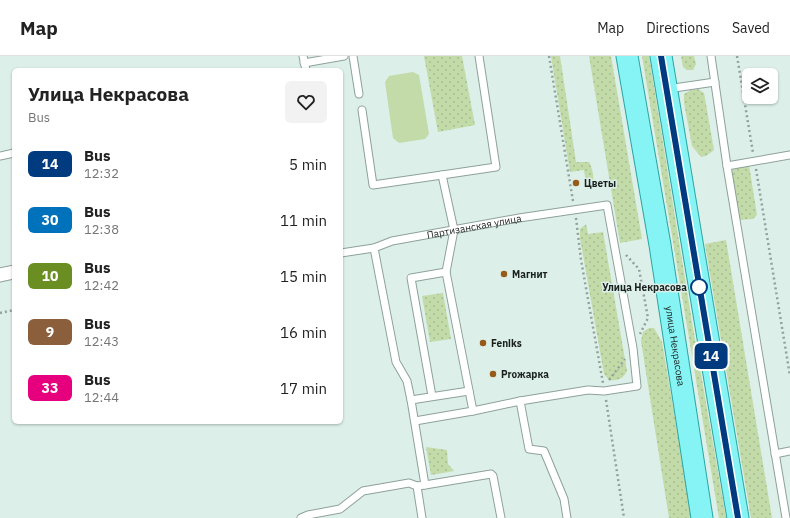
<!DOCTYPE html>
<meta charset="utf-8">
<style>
body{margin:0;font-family:"IBM Plex Sans",sans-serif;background:#f2f2f2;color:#222;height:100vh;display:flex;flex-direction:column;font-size:15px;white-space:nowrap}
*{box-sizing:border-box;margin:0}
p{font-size:13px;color:#767676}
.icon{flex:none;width:22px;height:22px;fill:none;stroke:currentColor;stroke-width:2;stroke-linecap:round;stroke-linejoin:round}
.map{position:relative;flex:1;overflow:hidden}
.drawer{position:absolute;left:12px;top:12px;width:331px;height:356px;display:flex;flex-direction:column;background:#fff;border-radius:6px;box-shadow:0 1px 3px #0004}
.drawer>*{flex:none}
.badge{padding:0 8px;border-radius:6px;font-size:14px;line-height:26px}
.buttons{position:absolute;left:742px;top:12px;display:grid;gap:8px}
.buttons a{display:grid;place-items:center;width:36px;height:36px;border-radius:6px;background:#fff;box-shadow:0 1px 3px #0004;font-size:20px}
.map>.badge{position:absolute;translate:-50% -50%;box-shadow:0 0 0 2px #fff}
.round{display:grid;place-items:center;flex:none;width:42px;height:42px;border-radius:6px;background:#f2f2f2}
.summary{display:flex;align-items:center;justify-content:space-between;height:68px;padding:0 16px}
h1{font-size:19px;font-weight:700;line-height:30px}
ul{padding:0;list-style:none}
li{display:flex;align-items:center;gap:12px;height:56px;padding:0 16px}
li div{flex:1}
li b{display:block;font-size:15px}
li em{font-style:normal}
li .badge{min-width:44px;font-weight:700;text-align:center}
header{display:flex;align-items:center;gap:24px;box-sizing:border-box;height:56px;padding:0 20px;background:#fff;border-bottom:1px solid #e0e0e0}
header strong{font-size:19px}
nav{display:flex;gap:22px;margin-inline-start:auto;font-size:14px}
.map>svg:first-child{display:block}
</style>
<header>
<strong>Map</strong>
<nav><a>Map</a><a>Directions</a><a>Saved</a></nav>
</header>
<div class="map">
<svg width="790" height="462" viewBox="0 0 790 462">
<defs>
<pattern id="grass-dots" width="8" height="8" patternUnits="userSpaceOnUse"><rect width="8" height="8" fill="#c2dba9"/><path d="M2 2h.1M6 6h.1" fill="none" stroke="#a6bc91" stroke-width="1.8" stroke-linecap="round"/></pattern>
</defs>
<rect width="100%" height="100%" fill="#dcefe8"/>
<!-- grass -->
<path fill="url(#grass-dots)" d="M424,0H462L475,69L438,76Z
M551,0H560L576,106H589C592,111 595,122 592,127C592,128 588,132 587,133L584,114L570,116Z
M589,0H611L642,183L620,187Z
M642,0H649L693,272L726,462H719Z
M681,0H694L696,8L693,14H687L683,11Z
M698,33L704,37L714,94L706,100L701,101L692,90L684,47V38L691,34Z
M749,109L757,159L753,163L739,164L731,116L735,112Z
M586,168L588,178L603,176L627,315C623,323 618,325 609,324L604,318L580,182V173Z
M726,184L772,462H751L705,188Z
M443,237L451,283L430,286L422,240Z
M649,272H654L662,286L692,462H669L641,285L643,276Z
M426,391L447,394L448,408L454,415L431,419Z"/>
<!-- pitch -->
<path fill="#c2dba9" d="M413,16L419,19L429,78L425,83L399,87L393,82L385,26L389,20Z"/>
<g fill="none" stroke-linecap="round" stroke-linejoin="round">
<!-- lane casing -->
<g stroke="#8ea19a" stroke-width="9">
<g id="lane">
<path d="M303,0L306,14"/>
<path d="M353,0L359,38"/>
<path d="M711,0L727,110L786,462"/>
<path d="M304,7L344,0"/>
<path d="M667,33L715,26"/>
<path d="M0,100L14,97"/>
<path d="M727,110L790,99"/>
<path d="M442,119L496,111L479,0"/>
<path d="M374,192L396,306L407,325L411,344L425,429"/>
<path id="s1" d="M341,197L374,192L392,185L519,162L607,149L633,292L637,330L604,335L588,334L520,345L473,355L446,216L454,174L442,119L373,129L362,54"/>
<path d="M432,340L411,222L446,216"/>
<path d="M411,344L469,335"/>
<path d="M520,345L529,393L544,395L564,443L567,462"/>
<path d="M415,365L473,355"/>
<path d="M775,398L790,395"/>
<path d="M417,430L422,462"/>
<path d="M301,462L308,459L340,453L363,435L409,427L417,430L425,429L491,418L493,420L501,462"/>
</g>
</g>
<!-- street casing -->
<g stroke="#8ea19a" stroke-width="15">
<path id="street" d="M0,219L14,216"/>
</g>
<!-- primary casing -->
<g stroke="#2ba5a4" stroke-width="23">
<g id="primary">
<path id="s2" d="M627,0L660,189L702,462"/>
<path d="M661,0L738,462"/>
</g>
</g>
<!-- path -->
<path stroke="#93a19c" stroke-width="2.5" stroke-dasharray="2 3" stroke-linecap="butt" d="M549,0L573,145
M737,0L753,97
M756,113L790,320
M576,162L581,204L603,327
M626,199L639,213L648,262L640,278
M0,257L14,254
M609,324L625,303
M606,344L624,462"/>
<!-- lane -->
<use href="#lane" stroke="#fff" stroke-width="7"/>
<!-- street -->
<use href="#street" stroke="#fff" stroke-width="13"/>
<!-- primary -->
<use href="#primary" stroke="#86f4f4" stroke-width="21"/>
</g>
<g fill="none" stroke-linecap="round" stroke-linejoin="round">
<!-- line casing -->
<g stroke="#fff" stroke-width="9">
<path id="line" d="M661,0L738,462"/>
</g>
<!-- line -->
<use href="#line" stroke="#003b80" stroke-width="6"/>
</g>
<!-- markers -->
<g fill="#965b1a" stroke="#dcefe8" stroke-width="1.5">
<circle cx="576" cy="127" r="4"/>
<circle cx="504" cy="218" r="4"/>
<circle cx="483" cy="287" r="4"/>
<circle cx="493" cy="318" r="4"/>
</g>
<circle fill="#fff" stroke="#003b80" stroke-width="2" cx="699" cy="231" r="8"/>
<g text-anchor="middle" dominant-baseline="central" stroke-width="3" stroke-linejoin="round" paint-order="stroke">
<!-- poi labels -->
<g font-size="10" font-weight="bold" fill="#19201d" stroke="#dcefe8" text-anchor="start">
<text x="584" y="127">Цветы</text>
<text x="512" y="218">Магнит</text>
<text x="491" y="287">Feniks</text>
<text x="501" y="318">Proжарка</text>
</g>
<!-- street labels -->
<g font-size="10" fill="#19201d" stroke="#dcefe8">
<text stroke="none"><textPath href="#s1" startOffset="136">Партизанская улица</textPath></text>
<text stroke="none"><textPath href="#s2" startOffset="294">улица Некрасова</textPath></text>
</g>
<!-- stop labels -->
<g font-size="10" font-weight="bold" fill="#19201d" stroke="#dcefe8" text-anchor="end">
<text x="687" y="231">Улица Некрасова</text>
</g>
</g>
</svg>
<div class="buttons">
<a><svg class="icon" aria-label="layers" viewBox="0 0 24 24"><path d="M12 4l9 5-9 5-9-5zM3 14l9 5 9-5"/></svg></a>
</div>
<b class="badge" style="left:711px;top:300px;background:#003b80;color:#fff">14</b>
<section class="drawer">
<div class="summary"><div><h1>Улица Некрасова</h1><p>Bus</p></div><a class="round"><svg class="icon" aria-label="heart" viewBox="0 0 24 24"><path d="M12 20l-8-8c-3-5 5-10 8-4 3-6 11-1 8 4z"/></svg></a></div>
<ul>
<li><span class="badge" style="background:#003b80;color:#fff">14</span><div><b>Bus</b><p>12:32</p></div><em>5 min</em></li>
<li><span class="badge" style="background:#0072bc;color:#fff">30</span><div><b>Bus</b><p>12:38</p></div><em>11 min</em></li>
<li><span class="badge" style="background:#6b8e23;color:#fff">10</span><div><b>Bus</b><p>12:42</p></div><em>15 min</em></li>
<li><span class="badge" style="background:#8b5e3c;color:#fff">9</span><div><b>Bus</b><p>12:43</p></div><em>16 min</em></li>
<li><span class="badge" style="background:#e6007e;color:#fff">33</span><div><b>Bus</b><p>12:44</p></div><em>17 min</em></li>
</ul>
</section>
</div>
